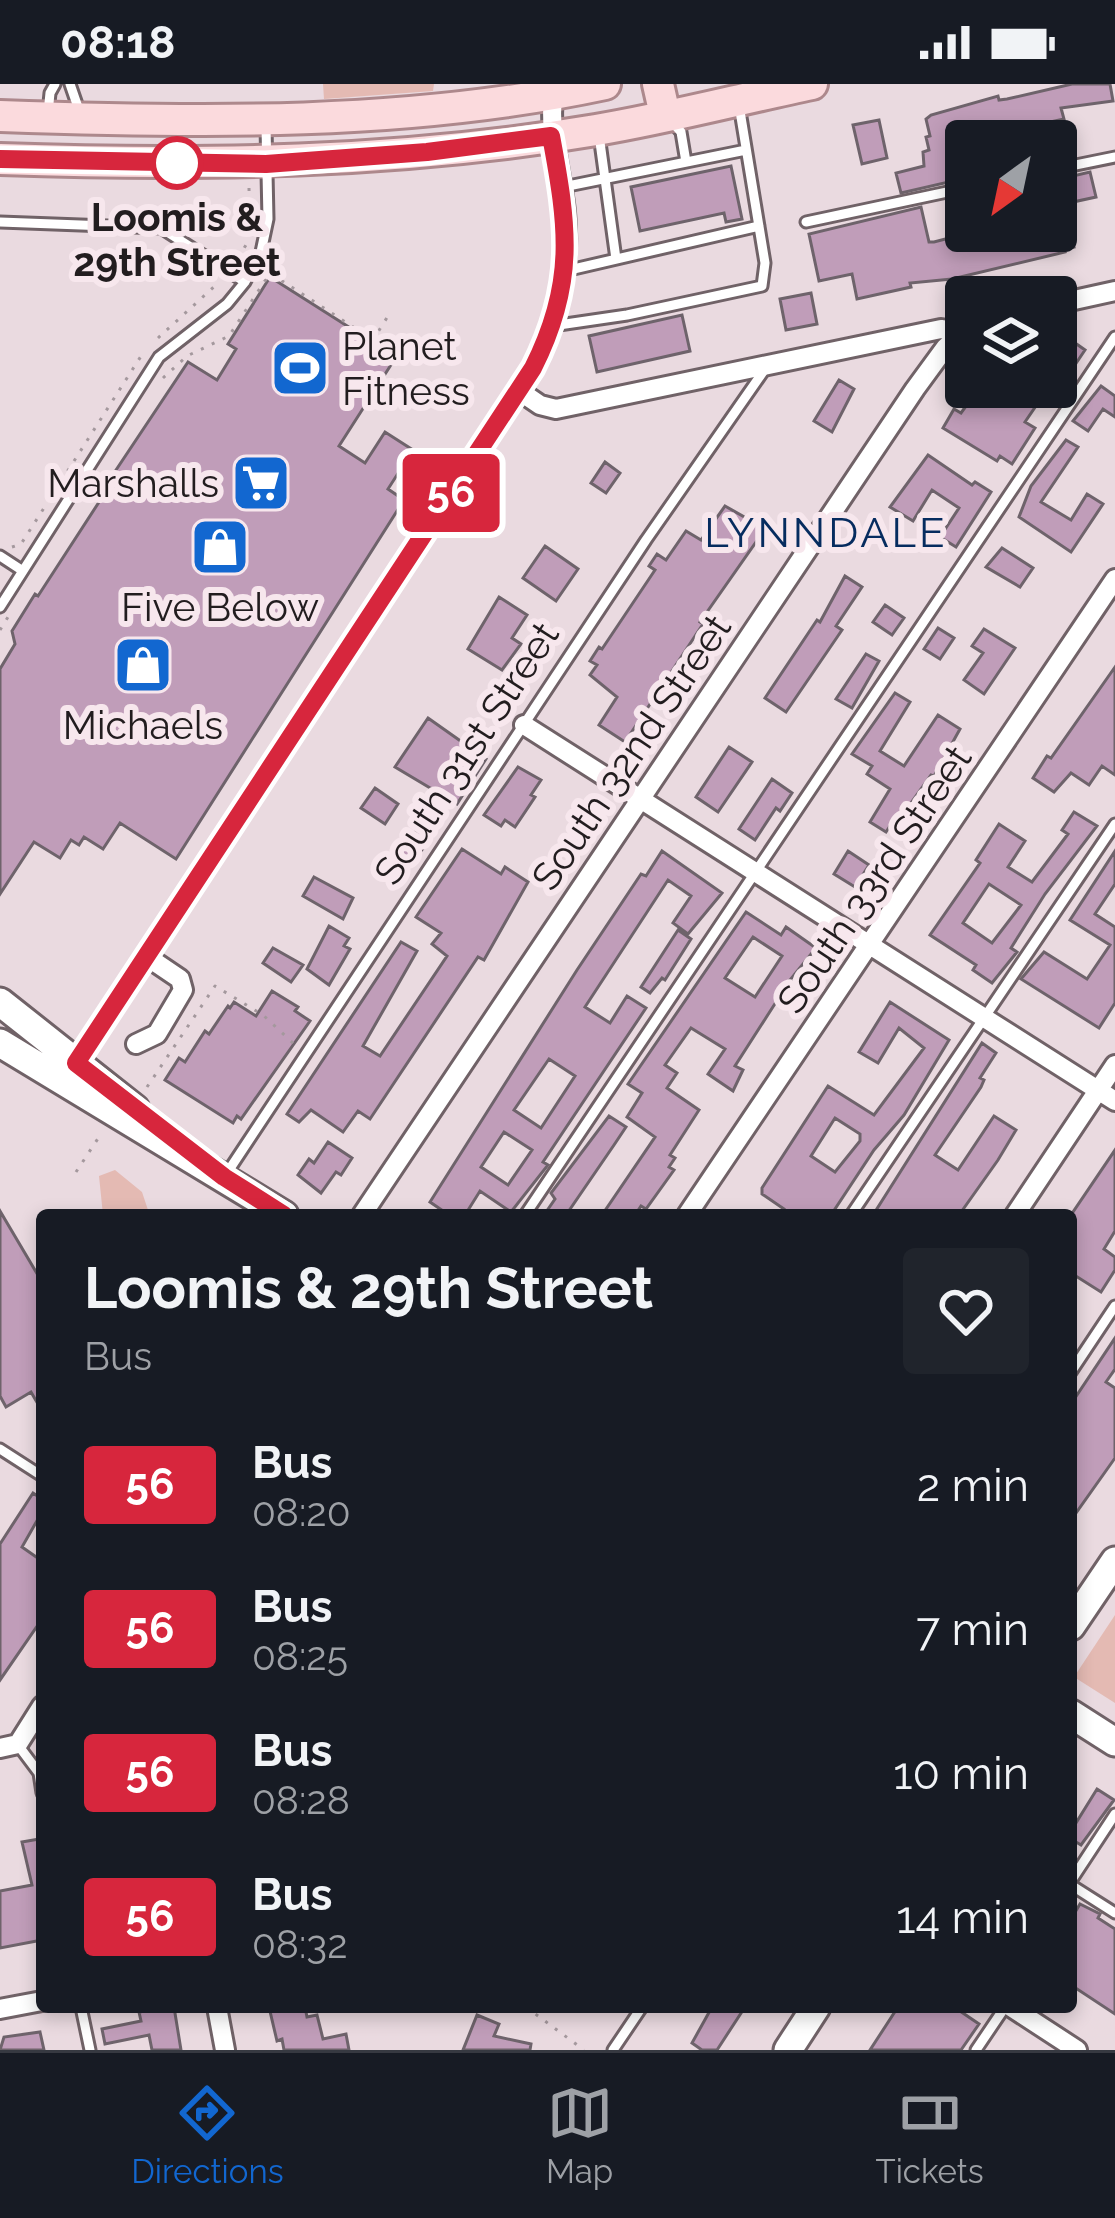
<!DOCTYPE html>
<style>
body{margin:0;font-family:Raleway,sans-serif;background:#20242c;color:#f1f3f6;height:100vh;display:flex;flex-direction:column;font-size:45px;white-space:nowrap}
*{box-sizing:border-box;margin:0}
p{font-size:39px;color:#9ea1a6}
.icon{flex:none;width:66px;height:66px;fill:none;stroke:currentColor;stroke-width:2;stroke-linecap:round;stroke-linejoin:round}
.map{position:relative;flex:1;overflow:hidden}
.drawer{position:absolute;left:36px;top:1125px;width:1041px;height:804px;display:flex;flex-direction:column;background:#171b24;border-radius:12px;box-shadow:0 6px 18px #0003}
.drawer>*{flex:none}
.badge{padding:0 24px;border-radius:9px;font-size:42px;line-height:78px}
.needle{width:78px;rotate:213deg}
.fabs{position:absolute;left:945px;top:36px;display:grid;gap:24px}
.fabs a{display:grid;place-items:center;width:132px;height:132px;border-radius:12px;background:#171b24;box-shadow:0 6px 18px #0003;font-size:60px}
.map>.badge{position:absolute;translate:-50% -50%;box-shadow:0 0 0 6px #fff}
.round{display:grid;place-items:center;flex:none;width:126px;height:126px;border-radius:12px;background:#20242c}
.summary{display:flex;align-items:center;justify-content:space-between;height:204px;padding:0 48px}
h1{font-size:57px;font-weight:700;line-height:90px}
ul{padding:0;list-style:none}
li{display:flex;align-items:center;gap:36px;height:144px;padding:0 48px}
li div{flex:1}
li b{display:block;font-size:45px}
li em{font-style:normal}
li .badge{min-width:132px;font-weight:700;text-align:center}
.status{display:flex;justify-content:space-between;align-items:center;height:84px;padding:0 60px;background:#171b24;direction:ltr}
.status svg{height:33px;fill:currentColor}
.tabs{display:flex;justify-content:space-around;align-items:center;height:168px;border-top:3px solid #363941;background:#171b24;font-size:33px;color:#9ea1a6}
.tabs a{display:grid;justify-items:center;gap:6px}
.tabs .active{color:#1267d0}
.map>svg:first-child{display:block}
</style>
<div class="status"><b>08:18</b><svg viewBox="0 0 49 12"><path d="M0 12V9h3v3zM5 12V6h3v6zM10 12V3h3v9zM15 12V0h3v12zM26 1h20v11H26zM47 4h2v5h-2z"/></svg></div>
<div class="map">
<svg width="1115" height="1966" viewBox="0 0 1115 1966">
<rect width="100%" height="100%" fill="#eadae0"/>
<!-- green -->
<path fill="#e4bab3" d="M323,0H434L433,7L324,15Z
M115,1086L142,1108L148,1126L145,1131H103L99,1092Z
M1115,1531V1619L1074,1593Z"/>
<!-- building -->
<path fill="#c09db9" stroke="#6e636b" stroke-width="3" fill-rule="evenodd" d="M1072,0H1110L1113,17L1061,24L1064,35L987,52L988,57H953L962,95L901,109L896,89L924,82L923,68L929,66L926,53L930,52L926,35L931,31L998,12L999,16L1007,15Z
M879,36L887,74L862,80L853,41Z
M731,82L742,135L726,138L724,129L640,147L631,103Z
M1090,88L1096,113L1064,120L1074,163L1064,165L1065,168L952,195L910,199L911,203L857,215L852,190L819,197L809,150L921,123L929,158H934L976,147H1002L1003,150L1056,147V103L1066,101L1064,94Z
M270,193L396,273L339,362L365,379L385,348L413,366L388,405L404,416L176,775L120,739L103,765L84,753L79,761L71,756L60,774L34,758L0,810V585L15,560L12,547L35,510L38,512L101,415L98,413L188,278L217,296L236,265L228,260Z
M811,209L817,240L786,246L780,215Z
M682,231L690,267L597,288L589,252Z
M1068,254L1085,266L1056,309V272Z
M839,296L854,305L832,348L814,337Z
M1101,302L1115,312V333L1103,325L1088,347L1073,337Z
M980,303L1001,315L1010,303H1028L1042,313L1025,338L1035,344L1012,380L1000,372L997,377L943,344L954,325L961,329Z
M1066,356L1078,363L1041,418L1071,436L1087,410L1103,420L1071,468L1019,433L1031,402Z
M928,371L972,401L975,398L991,408L956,463L940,453L959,424L932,406L913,437L890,423Z
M605,378L620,389L606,409L591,399Z
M725,422L748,435L752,430L768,441L700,538L703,540L625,658L599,641L617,613L590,591L597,581L590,577L599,563L602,565L655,486L649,482L657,470L666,476L686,447L701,456Z
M545,462L578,485L556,517L523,494Z
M1002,464L1033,484L1020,503L986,483Z
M845,492L862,503L836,542L842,546L786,628L765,614L817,536L820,538Z
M499,513L527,531L512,554L521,560L502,586L468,565Z
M885,521L904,534L892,551L873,538Z
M938,544L954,554L940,575L924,565Z
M984,545L1015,564L984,610L964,596L983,569L972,562Z
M866,570L879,577L852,624L836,615Z
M1115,583V691L1102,682L1089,701L1071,689L1054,708L1033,694L1047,672L1051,674Z
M895,609L910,618L880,667L904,682L938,631L960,645L934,692L931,691L893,744L890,742L886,748L870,738L890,705L867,690L872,682L852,670Z
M428,634L486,675L457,720L395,683Z
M729,663L752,678L718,728L696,713Z
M518,683L541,696L531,711L535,713L515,743L505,736L501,742L484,731Z
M772,695L792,709L780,727L776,724L755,756L739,745Z
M375,704L398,720L385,740L361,724Z
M1074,728L1097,742L1045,810L1011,864L1017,868L992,899L973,886L976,881L930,851L980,779L976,776L999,740L1025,757L1008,783L1032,798L1068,750L1062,746ZM989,800L1021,821L992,859L963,839Z
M420,742L433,751L406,787L392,777Z
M462,765L501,790L505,783L528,798L484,876L478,873L370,1035L358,1027L343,1048L311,1026L299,1038L287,1030L401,858L417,867L363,962L380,972L447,872L432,860L441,849L416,833Z
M662,767L722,809L688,850L673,839L691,812L668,796L585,923L610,939L627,912L646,924L543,1078L548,1081L511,1128L480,1107L465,1131H449L430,1118L577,886L641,790L646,792ZM549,975L575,992L541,1044L514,1026ZM504,1048L532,1066L508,1101L481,1083Z
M848,767L869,781L855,803L834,790Z
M1115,767V800L1095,830L1115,843V919L1099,944L1021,895L1044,868L1087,895L1110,861L1070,836Z
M314,793L353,814L343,835L303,812Z
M746,828L781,851L786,843L816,864L790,896L797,900L784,919L778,915L735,982L743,986L733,1007L708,990L725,965L691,944L665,981L677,989L667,1004L699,1026L670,1071L675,1074L669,1083L674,1086L646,1125L641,1122L635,1131H602L655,1053L627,1033L642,1009L628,1000ZM753,853L782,872L755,913L725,894Z
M329,842L349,854L344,862L350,865L329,901L307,885Z
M678,846L691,855L665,896L662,894L650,909L641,903Z
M273,864L303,881L291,898L263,879Z
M272,907L298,923L295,927L310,937L241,1035L237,1032L233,1039L165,996L179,974L185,978L205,947L209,950L228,922L230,924L234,918L256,932Z
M890,918L949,956L904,1031L874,1066L831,1131H781L784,1125L762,1110V1104L828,1002L874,1031L924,964L899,944L878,979L859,968ZM835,1034L860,1050V1057L835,1088L811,1072Z
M982,959L996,969L980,994L984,996L981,1003L935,1071L958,1086L994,1032L1016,1046L998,1076L959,1131H873Z
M609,1032L626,1043L614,1061L566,1131H544L555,1115L551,1109Z
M328,1058L352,1074L341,1091L336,1088L321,1109L298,1091L309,1075L314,1079Z
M1115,1066V1147L1104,1165L1115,1173V1186L1101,1208L1071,1189V1131Z
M0,1127L42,1198V1327L31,1308L6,1323L0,1312Z
M1115,1254V1285L1106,1298L1115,1304V1374L1071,1436V1320Z
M33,1409L42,1415V1428L22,1463L42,1477V1535L0,1596V1460Z
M1097,1705L1114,1716L1081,1761L1071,1755V1747Z
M39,1755L42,1856L0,1864V1807L32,1801L22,1758Z
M1080,1820L1100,1830L1098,1834L1115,1845V1930L1071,1901V1835Z
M174,1923L181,1966H152L149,1951L105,1960L102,1945L141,1937L139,1928Z
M269,1923H305L307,1933L317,1931L323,1955L346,1950L349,1966H284L282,1955L277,1957Z
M712,1923H745L717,1966H702L692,1959Z
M898,1923H954L979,1940L961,1966H870Z
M477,1931L499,1940L494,1952L531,1960L530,1966H463Z
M40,1948L44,1966H0L4,1953Z"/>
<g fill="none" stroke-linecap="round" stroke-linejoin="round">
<!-- lane casing -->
<g stroke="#706267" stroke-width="15">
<path id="lane" d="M70,0L80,29
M48,29L50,9L55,0
M673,39L681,48L686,78
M599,51L616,175
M1056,85L1115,73
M563,103L746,66
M0,138L161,144L245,198
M806,138L966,104
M565,187L759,142
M552,242L627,231L762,202L765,179L739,21
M0,472L23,487
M0,523L159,273L227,220L245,198L261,168L268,135L266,43
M227,1089L646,456L765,285
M525,1131L1115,253
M851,1131L1115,740
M1071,1288L1115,1222
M0,1365L42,1392
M18,1661L39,1689L42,1709
M1071,1797L1115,1730
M1071,1801L1115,1829
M81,1923L90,1966
M613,1966L642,1923
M976,1966L1005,1923"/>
</g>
<!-- street casing -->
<g stroke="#706267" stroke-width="24">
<path id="street" d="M1056,220L1115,207
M518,306L540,321L556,325L941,245L961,248
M524,641L1115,1017
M136,960L157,950L183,906L180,895L146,872
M73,984L533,284C559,234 570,185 565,128C561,86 547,47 554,5
M362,1131L915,305L945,264L966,245
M687,1131L1115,495
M1015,1131L1115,981
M0,1664L18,1660L42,1622
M217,1923L225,1966
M1011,1923L1077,1966
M0,1925L42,1917"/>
</g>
<!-- secondary casing -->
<g stroke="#706267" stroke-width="33">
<path id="secondary" d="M0,918L135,1025
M0,959L284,1131
M1071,1542L1115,1477
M1071,1630L1115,1658
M788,1966L816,1923"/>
</g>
<!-- primary casing -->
<g stroke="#ad888c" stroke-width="36">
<path id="primary" d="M658,0L665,31
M0,32C201,39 408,42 605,0
M0,75C200,82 399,79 596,46C668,34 740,15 812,0"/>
</g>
<!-- path -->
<path stroke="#a4989d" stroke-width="3" stroke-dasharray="3 9" stroke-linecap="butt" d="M249,104L250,147
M238,174L249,156
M158,254L217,200
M163,294L187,272L229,252L270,189L373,256L388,232
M12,463L21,460L143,269
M0,546L8,533
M147,1003L215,902L263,931L295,961
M76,1088L99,1053
M526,1923L584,1966"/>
<!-- lane -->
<use href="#lane" stroke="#fff" stroke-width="9"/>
<!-- street -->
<use href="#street" stroke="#fff" stroke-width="18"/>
<!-- secondary -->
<use href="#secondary" stroke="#fff" stroke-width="27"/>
<!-- primary -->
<use href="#primary" stroke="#fbdadd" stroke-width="30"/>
</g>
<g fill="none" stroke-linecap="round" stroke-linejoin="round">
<!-- line casing -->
<g stroke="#fff" stroke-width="27">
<path id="line" d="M0,75L266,80L427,68L551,52C568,143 576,199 533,284L76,979L224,1093L284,1131"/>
</g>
<!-- line -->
<use href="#line" stroke="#d7263d" stroke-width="18"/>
</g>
<!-- icons -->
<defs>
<g id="stadium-square" transform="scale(3)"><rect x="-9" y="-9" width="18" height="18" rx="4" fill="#1267d0" stroke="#f7e7ed"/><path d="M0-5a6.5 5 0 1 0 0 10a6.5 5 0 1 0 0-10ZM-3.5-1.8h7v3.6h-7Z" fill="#fff"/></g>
<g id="supermarket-square" transform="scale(3)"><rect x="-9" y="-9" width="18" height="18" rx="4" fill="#1267d0" stroke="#f7e7ed"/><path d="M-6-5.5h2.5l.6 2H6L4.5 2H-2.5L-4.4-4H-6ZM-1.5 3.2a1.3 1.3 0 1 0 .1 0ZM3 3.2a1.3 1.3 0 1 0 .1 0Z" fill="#fff"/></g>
<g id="shop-square" transform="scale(3)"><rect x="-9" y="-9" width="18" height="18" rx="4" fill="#1267d0" stroke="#f7e7ed"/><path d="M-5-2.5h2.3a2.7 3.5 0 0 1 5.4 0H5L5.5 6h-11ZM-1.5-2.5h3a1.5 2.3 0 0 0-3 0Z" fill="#fff"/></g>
</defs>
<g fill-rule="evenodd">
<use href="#stadium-square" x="300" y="284"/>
<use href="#supermarket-square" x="261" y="399"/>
<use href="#shop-square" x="220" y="463"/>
<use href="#shop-square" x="143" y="581"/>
</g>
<!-- markers -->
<circle fill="#fff" stroke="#d7263d" stroke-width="6" cx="177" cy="79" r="24"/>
<g text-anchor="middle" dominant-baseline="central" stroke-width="12" stroke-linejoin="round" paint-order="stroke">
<!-- stop labels -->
<g font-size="39" font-weight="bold" fill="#221d1f" stroke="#f7e7ed">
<text x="177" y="133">Loomis &amp;<tspan x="177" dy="45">29th Street</tspan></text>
</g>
<!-- poi labels -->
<g font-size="39" fill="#221d1f" stroke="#f7e7ed">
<text x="342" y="262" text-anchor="start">Planet<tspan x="342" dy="45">Fitness</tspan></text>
<text x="219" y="399" text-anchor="end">Marshalls</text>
<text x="220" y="523">Five Below</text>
<text x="143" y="641">Michaels</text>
</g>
<!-- street labels -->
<g font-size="39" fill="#221d1f" stroke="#f7e7ed">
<text transform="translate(631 668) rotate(-56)">South 32nd Street</text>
<text transform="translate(466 669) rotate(-57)">South 31st Street</text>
<text transform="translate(874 795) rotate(-56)">South 33rd Street</text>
</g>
<!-- neighbourhood labels -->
<g font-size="42" letter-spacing="3" fill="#062c5f" stroke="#f7e7ed">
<text x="826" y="448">LYNNDALE</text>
</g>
</g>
</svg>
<div class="fabs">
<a><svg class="needle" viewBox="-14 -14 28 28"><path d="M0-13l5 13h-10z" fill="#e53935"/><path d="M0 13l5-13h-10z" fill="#9ea1a6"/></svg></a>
<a><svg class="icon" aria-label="layers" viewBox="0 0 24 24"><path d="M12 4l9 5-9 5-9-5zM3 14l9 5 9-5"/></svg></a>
</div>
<b class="badge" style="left:451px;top:409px;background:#d7263d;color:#fff">56</b>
<section class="drawer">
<div class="summary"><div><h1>Loomis &amp; 29th Street</h1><p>Bus</p></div><a class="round"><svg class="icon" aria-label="heart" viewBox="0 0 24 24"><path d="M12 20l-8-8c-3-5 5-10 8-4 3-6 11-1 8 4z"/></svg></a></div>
<ul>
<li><span class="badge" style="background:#d7263d;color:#fff">56</span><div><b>Bus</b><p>08:20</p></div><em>2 min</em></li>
<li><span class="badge" style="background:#d7263d;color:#fff">56</span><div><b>Bus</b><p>08:25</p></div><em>7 min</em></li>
<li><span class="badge" style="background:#d7263d;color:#fff">56</span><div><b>Bus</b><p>08:28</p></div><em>10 min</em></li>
<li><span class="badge" style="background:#d7263d;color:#fff">56</span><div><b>Bus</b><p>08:32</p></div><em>14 min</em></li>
</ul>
</section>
</div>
<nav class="tabs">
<a class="active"><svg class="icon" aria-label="directions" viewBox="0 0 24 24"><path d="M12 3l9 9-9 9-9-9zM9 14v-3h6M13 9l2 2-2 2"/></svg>Directions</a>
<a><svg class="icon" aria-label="map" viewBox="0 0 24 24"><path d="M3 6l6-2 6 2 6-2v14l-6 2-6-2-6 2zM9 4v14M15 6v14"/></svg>Map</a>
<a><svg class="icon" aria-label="tickets" viewBox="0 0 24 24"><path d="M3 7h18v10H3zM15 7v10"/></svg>Tickets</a>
</nav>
